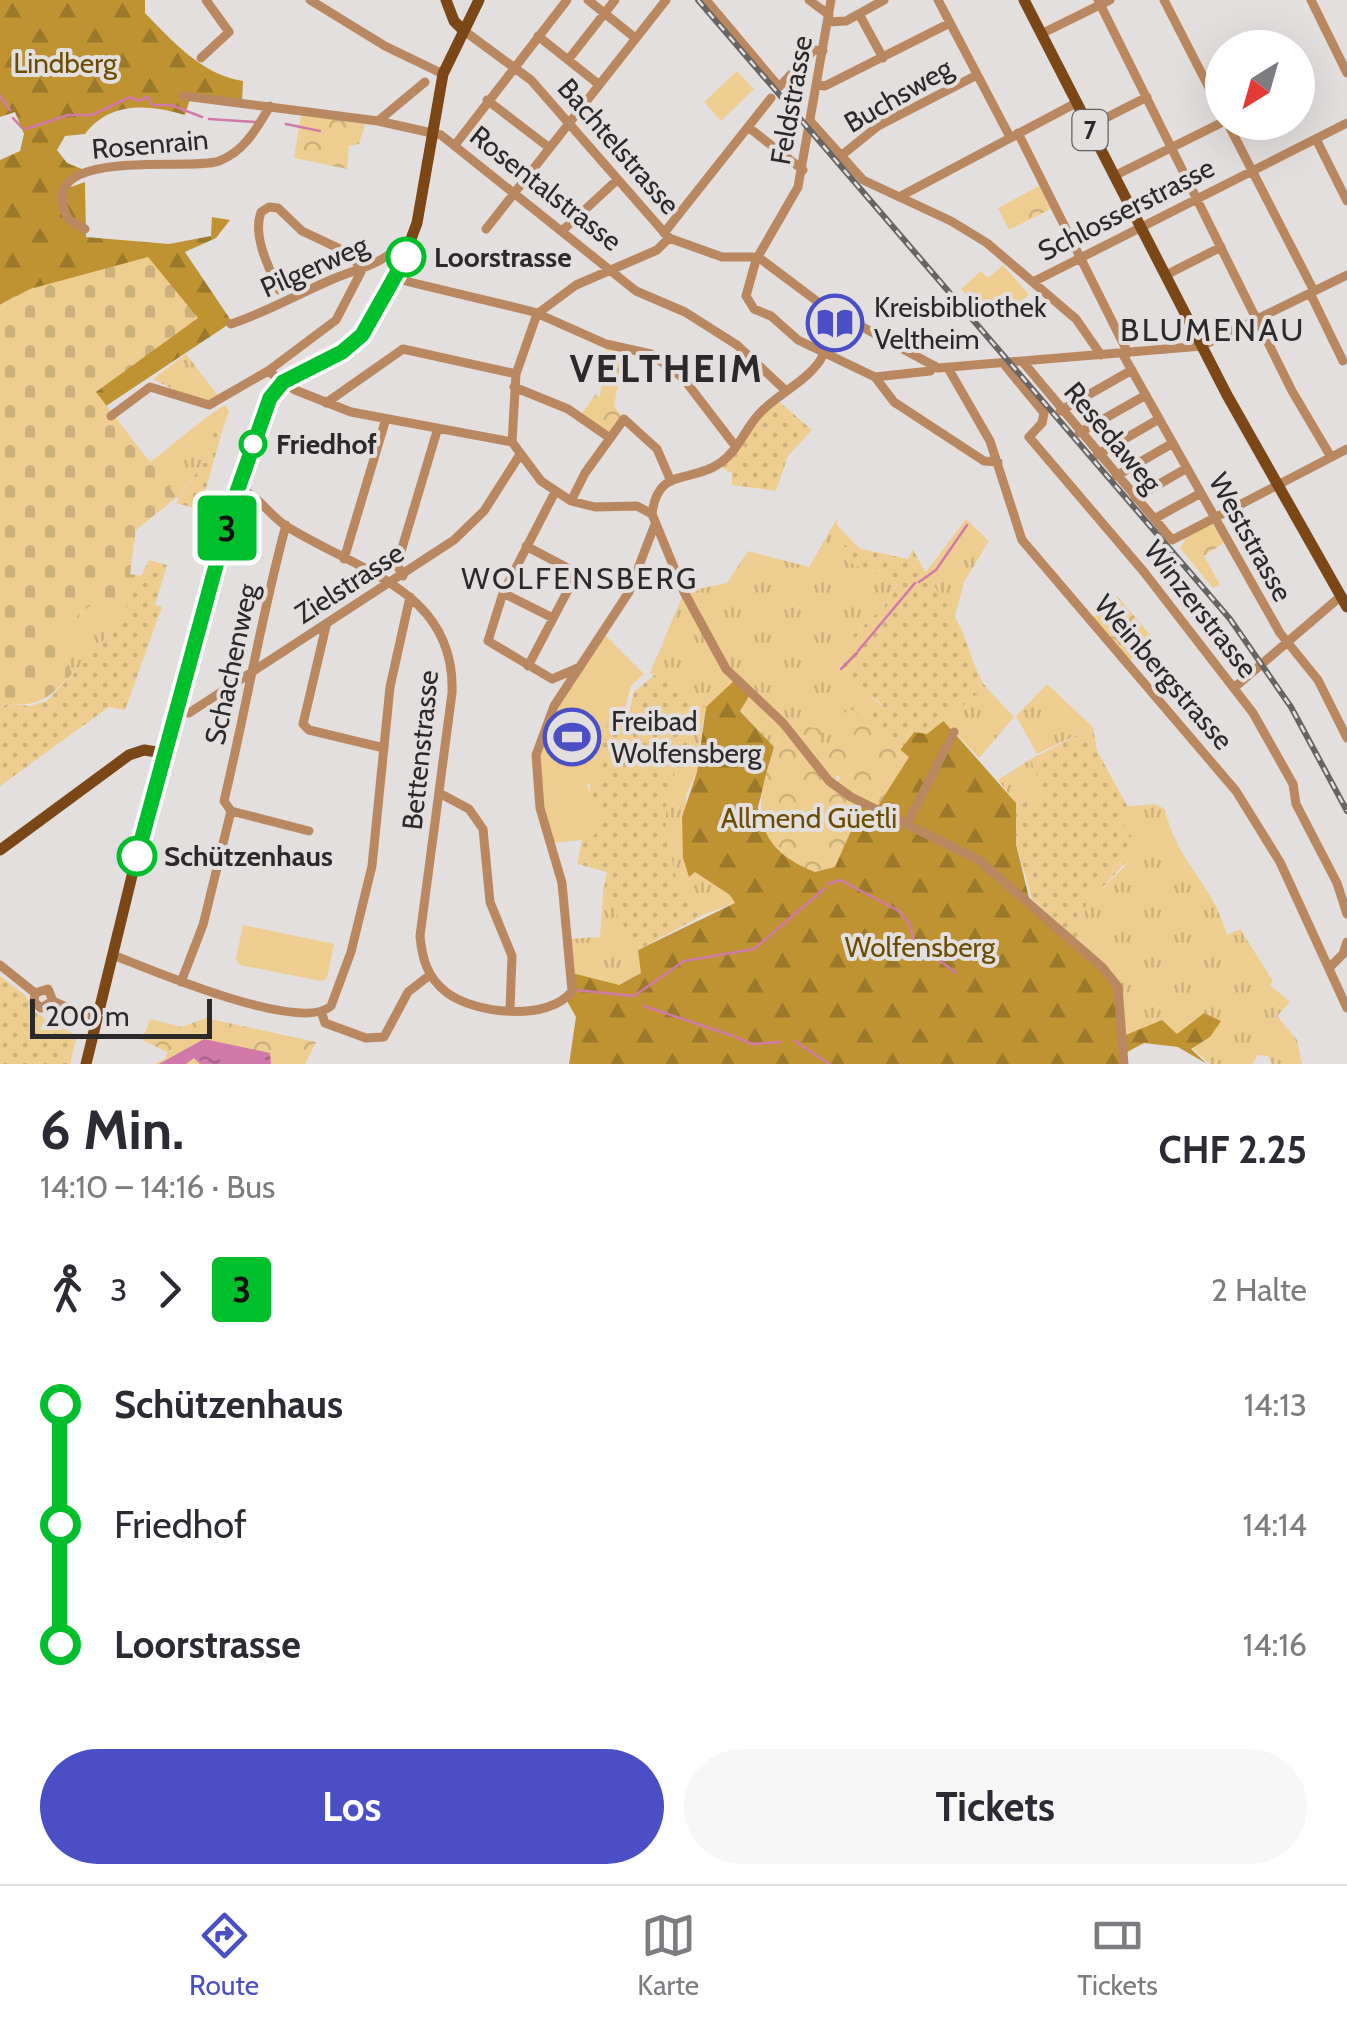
<!DOCTYPE html>
<html lang="de">
<meta charset="utf-8">
<style>
body{margin:0;font-family:Cabin,sans-serif;background:#f7f7f7;color:#2b2b33;height:100vh;display:flex;flex-direction:column;font-size:38px;white-space:nowrap}
*{box-sizing:border-box;margin:0}
p{font-size:32px;color:#7c7c81}
.icon{flex:none;width:55px;height:55px;fill:none;stroke:currentColor;stroke-width:2;stroke-linecap:round;stroke-linejoin:round}
.map{position:relative;height:1064px;overflow:hidden}
.side{display:flex;flex-direction:column;background:#fff;flex:1}
.side>*{flex:none}
.badge{padding:0 20px;border-radius:8px;font-size:35px;line-height:65px}
.needle{width:65px;rotate:217deg}
.fabs{position:absolute;left:1205px;top:30px;display:grid;gap:20px}
.fabs a{display:grid;place-items:center;width:110px;height:110px;border-radius:50%;background:#fff;box-shadow:0 10px 40px #0002;font-size:50px}
.scale{position:absolute;left:30px;bottom:25px;width:182px;box-sizing:border-box;padding-left:10px;border:5px solid #2b2929;border-top:0;font-size:28px;line-height:35px;white-space:nowrap;color:#2b2929;-webkit-text-stroke:8px #e3dfde;paint-order:stroke}
.map>.badge{position:absolute;translate:-50% -50%;box-shadow:0 0 0 5px #fff}
.legs{display:flex;align-items:center;gap:15px;height:110px;padding:0 40px;font-size:32px}
.legs p{margin-inline-start:auto}
.headline{display:flex;align-items:center;justify-content:space-between;height:170px;padding:0 40px}
h1{font-size:55px;font-weight:700;line-height:75px}
.button{display:flex;gap:20px;margin-top:auto;padding:20px 40px}
.button a{flex:1;height:115px;border-radius:60px;background:#4a4fc5;color:#fff;font-size:40px;font-weight:700;line-height:115px;text-align:center}
.button a+a{background:#f7f7f7;color:#2b2b33}
ul{padding:0 40px;list-style:none}
li{display:flex;align-items:center;gap:35px;height:120px;font-size:38px}
li i{display:grid;place-items:center;width:15px;height:100%;margin:0 12px;background:currentColor}
li i::after{content:'';width:25px;height:25px;margin:-12px;border:8px solid;border-radius:50%;background:#fff}
li p{margin-inline-start:auto}
li:first-child i{background:linear-gradient(#0000 50%,currentColor 0)}
li:last-child i{background:linear-gradient(currentColor 50%,#0000 0)}
.dock{display:flex;justify-content:space-around;align-items:center;height:140px;border-top:2px solid #e1e1e2;background:#fff;font-size:28px;color:#7c7c81}
.dock a{display:grid;justify-items:center;gap:5px}
.dock .current{color:#4a4fc5}
.map>svg:first-child{display:block}
</style>
<div class="map">
<svg width="1347" height="1064" viewBox="0 0 1347 1064">
<defs>
<pattern id="grass-tufts" width="24" height="20" patternUnits="userSpaceOnUse" patternTransform="scale(2.5)"><rect width="24" height="20" fill="#eece90"/><path d="M3 7l-1-3M5 7V3M7 7l1-3M15 17l-1-3M17 17v-4M19 17l1-3" fill="none" stroke="#ccb17c"/></pattern>
<pattern id="forest-firs" width="22" height="20" patternUnits="userSpaceOnUse" patternTransform="scale(2.5)"><rect width="22" height="20" fill="#bf9332"/><path d="M5 1l3.5 6h-7zM16 11l3.5 6h-7z" fill="#9b782a"/></pattern>
<pattern id="cemetery-stones" width="16" height="16" patternUnits="userSpaceOnUse" patternTransform="scale(2.5)"><rect width="16" height="16" fill="#eece90"/><path d="M2 7V4a2 2 0 0 1 4 0v3zM10 15v-3a2 2 0 0 1 4 0v3z" fill="#ccb17c"/></pattern>
<pattern id="park-crowns" width="20" height="18" patternUnits="userSpaceOnUse" patternTransform="scale(2.5)"><rect width="20" height="18" fill="#eece90"/><path d="M2 6a3 3 0 1 1 6 0M12 15a3 3 0 1 1 6 0" fill="none" stroke="#ccb17c"/></pattern>
<pattern id="garden-dots" width="8" height="8" patternUnits="userSpaceOnUse" patternTransform="scale(2.5)"><rect width="8" height="8" fill="#eece90"/><path d="M2 2h.1M6 6h.1" fill="none" stroke="#ccb17c" stroke-width="1.8" stroke-linecap="round"/></pattern>
<pattern id="water-ripples" width="26" height="14" patternUnits="userSpaceOnUse" patternTransform="scale(2.5)"><rect width="26" height="14" fill="#d179a8"/><path d="M2 4q2-2 4 0t4 0M15 11q2-2 4 0t4 0" fill="none" stroke="#aa6389"/></pattern>
</defs>
<rect width="100%" height="100%" fill="#e3dfde"/>
<!-- grass -->
<path fill="url(#grass-tufts)" d="M186,354L220,398L198,402L153,379Z
M225,405L229,411L221,434L214,433L209,454L178,499L150,462C176,443 200,420 225,405Z
M838,517L837,525L864,553L845,545L846,561L898,583L883,608L851,637L839,671L883,707L840,739L836,783L783,723L774,747L740,710L736,680L706,707L650,673L684,592L727,583L748,551L809,567Z
M966,519L989,541L964,582L955,617L935,594L925,573Z
M95,602L116,627L72,674L58,631Z
M1047,684L1093,727L1037,754L1016,716Z
M986,687L1014,717L979,758L941,718Z
M696,727H702L697,772L686,795L690,876L694,871L731,895L735,903L703,915L687,892L679,888C658,809 660,801 696,727Z
M1031,759L1044,798L1016,803L998,780Z
M1155,804L1165,809C1176,862 1212,881 1227,935L1240,929L1273,981L1270,985L1290,1002L1277,1016L1297,1040L1302,1064H1272L1268,1056L1258,1055L1252,1064H1210L1192,1048L1210,1037L1220,1021L1204,1013L1177,1034L1121,1038L1080,943L1088,894L1099,891L1125,866L1119,814L1128,806Z
M603,891L641,953V974L616,986L572,973L568,939L600,937Z"/>
<!-- forest -->
<path fill="url(#forest-firs)" d="M0,0H145V13C173,42 203,75 243,81L242,102L191,96L185,115C148,104 110,101 85,134L65,136L57,150L67,163L82,169L73,177L71,187L85,182L86,237L169,244L211,236L212,217L230,220L216,238L185,252L232,322L91,416L106,270L14,297L0,305V160L20,151L24,134L15,112L0,117Z
M736,679L751,693L740,711L774,747L758,807L759,818L863,804L908,757L900,750L914,732L927,733L941,718L1016,803V844L1030,902L1112,977L1121,1037L1162,1020L1177,1034L1204,1013L1221,1021L1210,1037L1191,1049L1207,1064L1178,1047L1144,1043L1120,1056L1123,1064H569L576,1017L566,999L572,973L619,985L641,973L638,950L735,903L730,895L695,872L689,877L683,858L682,817L697,772L706,707Z"/>
<!-- cemetery -->
<path fill="url(#cemetery-stones)" d="M148,257L198,318L96,392L177,497L136,530L130,574L143,576L116,627L95,602L58,631L72,674C50,697 40,707 7,704L0,709V305L30,289Z"/>
<!-- park -->
<path fill="url(#park-crowns)" d="M301,115L365,124L359,144L349,146L347,169L294,158Z
M1041,185L1053,208L1009,230L998,208Z
M606,344L625,348L614,406L624,419L610,438L580,416L596,394L600,397Z
M1212,523L1225,542L1204,556L1220,585L1213,588L1180,548L1188,535Z
M1117,596L1154,639L1129,661L1092,619Z
M852,710L909,757L876,809L863,804L835,867L815,872C736,842 761,785 783,723L821,729L819,766L837,782L840,778L825,759L840,740L835,735L841,713Z
M206,1018L316,1042L305,1064H155L166,1058L167,1052L142,1040L150,1019L182,1027Z"/>
<!-- garden -->
<path fill="url(#garden-dots)" d="M775,398L812,430L788,456L776,491L732,485V473L718,465Z
M214,432L221,435L200,510L176,503L209,454Z
M844,545L908,559L913,549C925,574 939,593 954,616C968,637 971,665 986,687L927,734L914,732L900,750L852,710L882,705L839,672L851,637L883,608L898,583L846,561Z
M149,560L167,565L155,605L162,607L125,710L109,707L0,786V709L7,704L30,706L47,701L116,627Z
M654,675L706,707L702,727H696C660,801 658,809 679,888L687,891L703,915L638,950L603,891L607,872L577,864L582,840L591,839C587,794 588,750 615,711L629,712L634,692Z
M1093,727L1097,751L1128,807L1119,815L1136,851L1099,891L1088,894L1080,943L1032,899L1016,844V803L1044,798L1031,759Z
M0,976L26,996L33,1011L77,1036L70,1064H0Z"/>
<!-- pitch -->
<path fill="#eece90" d="M737,71L754,89L721,121L704,102Z
M1003,265L1029,295L990,322L961,289L981,271L988,278Z
M605,635L644,674L631,686L624,713L615,711L611,725L606,724L596,782L587,784L601,827L591,839L554,843C514,746 553,713 605,635Z
M243,925L334,944L327,978L321,981L240,965L236,959Z"/>
<!-- water -->
<path fill="url(#water-ripples)" d="M204,1039L270,1053L271,1064H200L194,1058L186,1064H159Z"/>
<g fill="none" stroke-linecap="round" stroke-linejoin="round">
<!-- stream -->
<path stroke="#d179a8" stroke-width="2.5" d="M0,96L10,110
M13,118L22,128
M209,119L255,122
M286,124L320,131
M26,129L68,115H92L130,97L138,101L148,97L152,105H171L202,117
M919,582L936,570L967,525
M858,651L915,583
M841,669L857,653
M828,884L840,880L899,911L909,923L914,941L956,973
M576,990L634,996L684,961L754,949L825,888
M644,1006L733,1036
M736,1037L752,1044L781,1042
M795,1041L829,1064"/>
<!-- minor-tunnel -->
<path stroke="#bebbba" stroke-width="9" stroke-dasharray="9 4.5" stroke-linecap="butt" d="M1171,552L1174,549"/>
<!-- minor -->
<path stroke="#ba8860" stroke-width="9" d="M310,0L385,46L443,74
M588,0L634,37
M706,0L779,87L814,50L823,51
M809,0L829,15
M831,0L798,187L756,260L746,296L754,309L771,316L798,340L875,377L894,402L984,461L998,462
M938,0L1010,137
M1098,0L1292,391L1331,457
M1164,0L1222,113
M1311,0L1347,73
M859,14L883,58
M828,22L846,21L884,0
M463,30L531,80L669,238L722,257H758L822,305L938,368L1202,346L1347,275
M1041,34L1110,0
M538,36L597,83
M201,58L229,32L206,0
M568,60L615,0
M817,85L825,86L950,23
M184,96L378,121L441,135L636,291L685,312L737,345L785,390
M487,100L547,146
M378,121L425,82
M811,122L863,180L951,221L987,243L1076,319L1101,355
M1227,122L1314,291
M748,127L803,170
M1088,127L1147,97
M1018,133L1128,353
M1316,139L1347,201
M455,145L567,0
M842,155L878,126L977,75
M1114,176L1223,122
M899,197L1076,103
M85,229L69,220C27,144 190,172 219,161C244,152 257,128 270,106
M486,229L666,0
M563,230L617,180
M664,233L771,98
M1166,275L1221,247
M397,279L534,312L606,344L651,354L683,378L736,447
M1033,282L1347,123
M1310,293L1343,361
M231,324C267,312 298,294 333,279C361,267 380,266 402,243L410,245
M1122,353L1280,633L1318,680L1347,738
M1023,362L1172,540L1347,449
M1003,363L1044,413L1042,423L1029,437L1144,572L1253,713L1293,784L1296,804L1337,883L1347,914
M948,368L990,441L1022,540L1236,791L1280,862L1347,1008
M268,371L336,320L361,272L353,255L302,231L278,208L269,207L261,212C252,236 269,268 279,290
M875,377L930,371L935,366
M514,387L568,409L610,438
M326,403L403,349L516,374
M1060,411L1132,370
M111,416L150,387L209,405L268,371L295,390L351,412L512,442L541,481L571,501L595,507L637,506L652,514L684,592L726,669L783,723L829,781L851,797L979,860L1103,968L1118,987L1124,1064
M1079,433L1146,395
M512,442L516,374L537,314L576,285L657,250L669,238
M1097,455L1159,419
M1116,476L1173,443
M238,488C258,495 269,515 286,526C360,572 456,591 452,693L420,936C422,958 427,977 446,992C474,1014 549,1022 572,991L562,883L540,808L536,755L554,706L629,592L655,524
M555,492L503,593L488,641L552,679L578,668
M1135,498L1187,468
M571,501L585,473L624,419L657,449L670,479
M652,514C658,466 690,484 720,463C738,451 745,429 759,414C777,394 812,379 823,355C829,340 827,324 827,308
M1154,519L1201,493
M526,546L577,573L528,666
M344,559L385,422
M403,576L397,565L437,431
M503,593L553,618
M326,626L303,724L309,730L384,748
M1235,687L1341,596
M175,712L189,713L454,540L484,511L519,456
M441,794L469,809L483,829L490,902L512,956L510,1009
M231,811L309,831
M907,824L954,732
M113,955C152,970 300,1034 331,1006L351,952L372,866L390,687L410,597
M0,965L35,993L48,989L53,1001L96,1020
M1331,966L1343,954L1347,942
M181,982L203,925L231,811L224,801C246,709 261,617 286,525
M35,993L34,1002L41,1008L53,1001
M322,1014L325,1023L366,1038L384,1037L408,992L430,975"/>
<!-- major -->
<path stroke="#7b4717" stroke-width="11" d="M446,0L454,21L463,30
M1024,0L1227,395L1347,607
M0,850L129,755L144,750L164,753
M86,1064L150,802L233,503L264,411L283,381L357,340L393,287L417,223L443,74L479,0"/>
<!-- rail casing -->
<g stroke="#676464" stroke-width="6">
<path id="rail" d="M698,0L1230,619L1291,707L1347,811"/>
</g>
<!-- rail -->
<use href="#rail" stroke="#e3dfde" stroke-width="2.5" stroke-dasharray="8" stroke-linecap="butt"/>
</g>
<g fill="none" stroke-linecap="round" stroke-linejoin="round">
<!-- line-1 casing -->
<g stroke="#fff" stroke-width="22">
<path id="line-1" d="M137,856L233,503L270,398L283,382L342,352L362,335L406,257"/>
</g>
<!-- line-1 -->
<use href="#line-1" stroke="#00bf2c" stroke-width="15"/>
</g>
<!-- icons -->
<defs>
<g id="library-ring" transform="scale(2.875)"><circle r="9.5" fill="#e3dfde" stroke="#4a4fc5" stroke-width="1.5"/><path d="M-6-4Q-3-5.5-.7-3.5V5Q-3 3-6 4ZM6-4Q3-5.5 .7-3.5V5Q3 3 6 4Z" fill="#4a4fc5"/></g>
<g id="stadium-ring" transform="scale(2.875)"><circle r="9.5" fill="#e3dfde" stroke="#4a4fc5" stroke-width="1.5"/><path d="M0-5a6.5 5 0 1 0 0 10a6.5 5 0 1 0 0-10ZM-3.5-1.8h7v3.6h-7Z" fill="#4a4fc5"/></g>
</defs>
<g fill-rule="evenodd">
<use href="#library-ring" x="835" y="323"/>
<use href="#stadium-ring" x="572" y="737"/>
</g>
<!-- markers -->
<g fill="#fff" stroke="#00bf2c" stroke-width="5">
<circle cx="406" cy="257" r="18"/>
<circle cx="253" cy="444" r="12"/>
<circle cx="137" cy="856" r="18"/>
</g>
<g text-anchor="middle" dominant-baseline="central" stroke-width="8" stroke-linejoin="round" paint-order="stroke">
<!-- shield labels -->
<rect fill="#e3dfde" stroke="#62605f" stroke-width="2.5" x="1072.5" y="110" width="35" height="40" rx="8"/>
<g font-size="25" font-weight="bold" fill="#2b2929">
<text x="1090" y="130">7</text>
</g>
<!-- park labels -->
<g font-size="28" fill="#6b4d00" stroke="#e3dfde">
<text x="65" y="63">Lindberg</text>
<text x="809" y="818">Allmend Güetli</text>
<text x="920" y="947">Wolfensberg</text>
</g>
<!-- street labels -->
<g font-size="28" fill="#2b2929" stroke="#e3dfde">
<text transform="translate(898 95) rotate(-30)">Buchsweg</text>
<text transform="translate(791 100) rotate(-80)">Feldstrasse</text>
<text transform="translate(150 144) rotate(-5)">Rosenrain</text>
<text transform="translate(619 146) rotate(49)">Bachtelstrasse</text>
<text transform="translate(546 188) rotate(38)">Rosentalstrasse</text>
<text transform="translate(1126 209) rotate(-27)">Schlosserstrasse</text>
<text transform="translate(314 266) rotate(-24)">Pilgerweg</text>
<text transform="translate(1113 437) rotate(50)">Resedaweg</text>
<text transform="translate(1251 537) rotate(61)">Weststrasse</text>
<text transform="translate(349 583) rotate(-33)">Zielstrasse</text>
<text transform="translate(1201 609) rotate(52)">Winzerstrasse</text>
<text transform="translate(231 664) rotate(-78)">Schachenweg</text>
<text transform="translate(1164 672) rotate(49)">Weinbergstrasse</text>
<text transform="translate(420 750) rotate(-84)">Bettenstrasse</text>
</g>
<!-- stop labels -->
<g font-size="28" font-weight="bold" fill="#2b2929" stroke="#e3dfde" text-anchor="start">
<text x="434" y="257">Loorstrasse</text>
<text x="276" y="444">Friedhof</text>
<text x="164" y="856">Schützenhaus</text>
</g>
<!-- poi labels -->
<g font-size="28" fill="#2b2929" stroke="#e3dfde" text-anchor="start">
<text x="874" y="307">Kreisbibliothek<tspan x="874" dy="32">Veltheim</tspan></text>
<text x="611" y="721">Freibad<tspan x="611" dy="32">Wolfensberg</tspan></text>
</g>
<!-- neighbourhood labels -->
<g font-size="30" letter-spacing="2.5" fill="#2b2929" stroke="#e3dfde">
<text x="580" y="578">WOLFENSBERG</text>
</g>
<!-- quarter labels -->
<g font-size="32" letter-spacing="2.5" fill="#2b2929" stroke="#e3dfde">
<text x="1213" y="329">BLUMENAU</text>
</g>
<!-- district labels -->
<g font-size="38" font-weight="bold" letter-spacing="2.5" fill="#2b2929" stroke="#e3dfde">
<text x="667" y="368">VELTHEIM</text>
</g>
</g>
</svg>
<div class="fabs">
<a><svg class="needle" viewBox="-14 -14 28 28"><path d="M0-13l5 13h-10z" fill="#e53935"/><path d="M0 13l5-13h-10z" fill="#7c7c81"/></svg></a>
</div>
<div class="scale">200 m</div>
<b class="badge" style="left:227px;top:528px;background:#00bf2c;color:#111">3</b>
</div>
<section class="side">
<div class="headline"><div><h1>6 Min.</h1><p>14:10 – 14:16 · Bus</p></div><b>CHF 2.25</b></div>
<div class="legs"><svg class="icon" aria-label="walk" viewBox="0 0 24 24"><circle cx="13" cy="4" r="2"/><path d="M13 8l-2 6 4 7M11 14l-3 7M7 12l3-4h3l4 4"/></svg>3<svg class="icon" aria-label="forward" viewBox="0 0 24 24"><path d="M9 5l7 7-7 7"/></svg><b class="badge" style="background:#00bf2c;color:#111">3</b><p>2 Halte</p></div>
<ul>
<li><i style="color:#00bf2c"></i><b>Schützenhaus</b><p>14:13</p></li>
<li><i style="color:#00bf2c"></i><span>Friedhof</span><p>14:14</p></li>
<li><i style="color:#00bf2c"></i><b>Loorstrasse</b><p>14:16</p></li>
</ul>
<div class="button"><a>Los</a><a>Tickets</a></div>
</section>
<nav class="dock">
<a class="current"><svg class="icon" aria-label="directions" viewBox="0 0 24 24"><path d="M12 3l9 9-9 9-9-9zM9 14v-3h6M13 9l2 2-2 2"/></svg>Route</a>
<a><svg class="icon" aria-label="map" viewBox="0 0 24 24"><path d="M3 6l6-2 6 2 6-2v14l-6 2-6-2-6 2zM9 4v14M15 6v14"/></svg>Karte</a>
<a><svg class="icon" aria-label="tickets" viewBox="0 0 24 24"><path d="M3 7h18v10H3zM15 7v10"/></svg>Tickets</a>
</nav>
